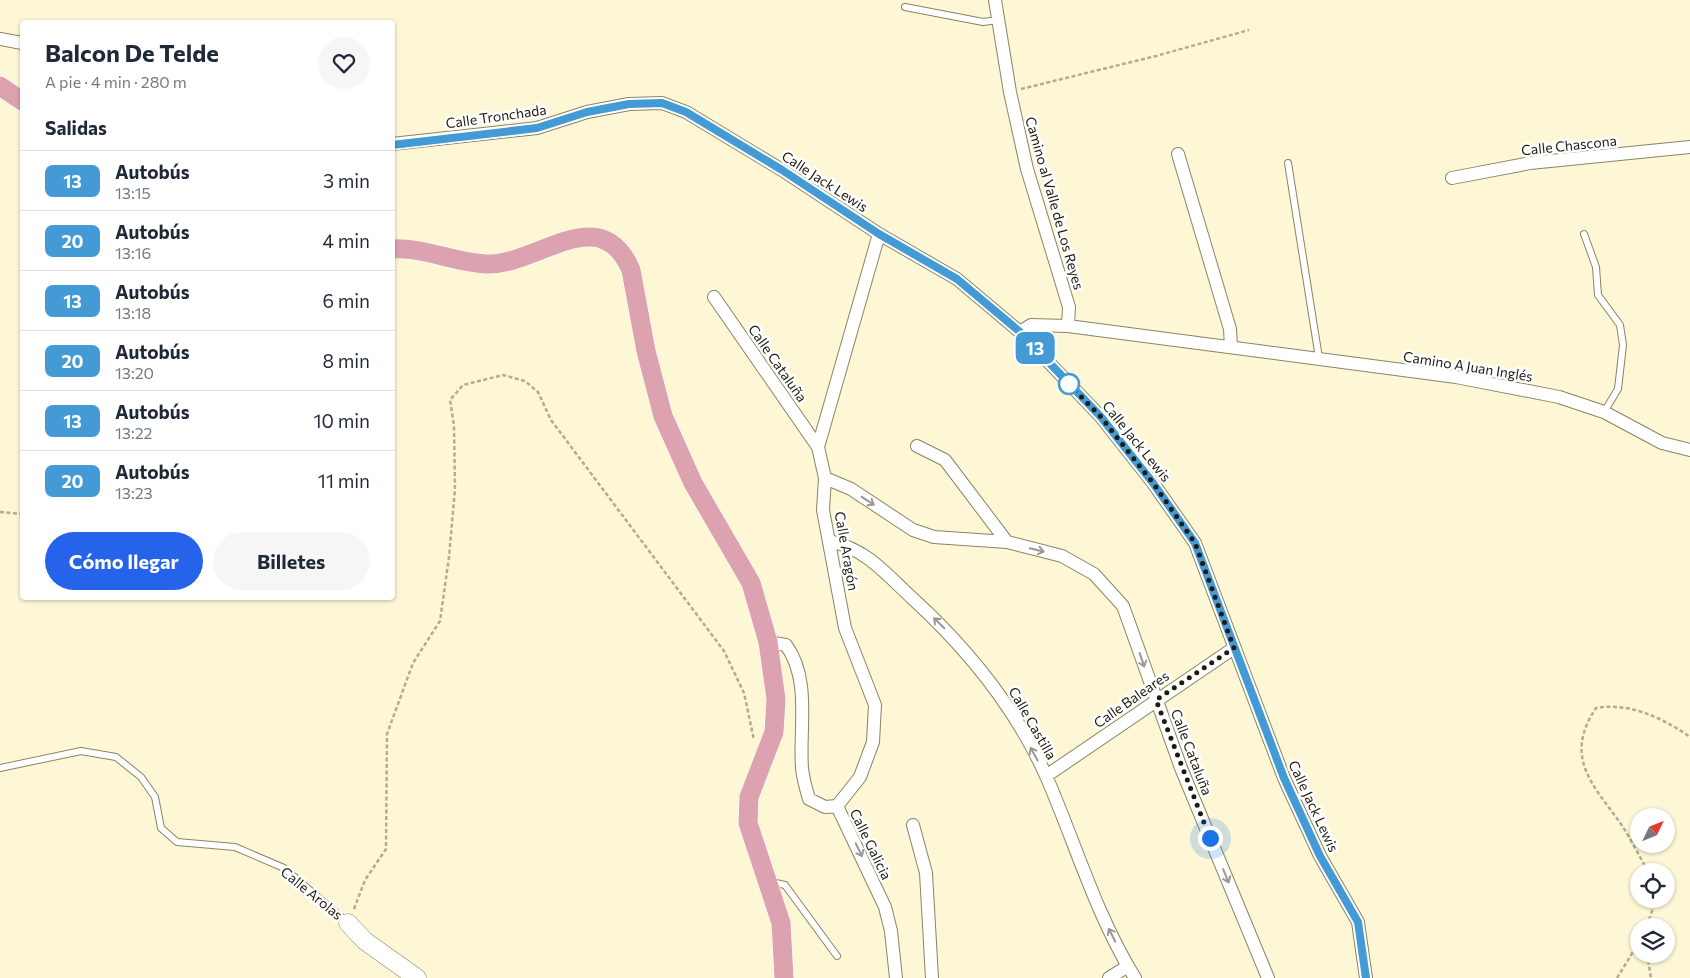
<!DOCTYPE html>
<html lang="es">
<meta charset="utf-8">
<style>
body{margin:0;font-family:Commissioner,sans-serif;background:#f6f6f7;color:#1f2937;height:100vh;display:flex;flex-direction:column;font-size:19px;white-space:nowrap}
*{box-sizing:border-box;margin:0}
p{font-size:16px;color:#747a83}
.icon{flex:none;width:28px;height:28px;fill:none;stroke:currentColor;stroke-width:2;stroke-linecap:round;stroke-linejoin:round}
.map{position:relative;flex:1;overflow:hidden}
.panel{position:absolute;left:20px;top:20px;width:375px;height:580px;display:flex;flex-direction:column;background:#fff;border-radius:5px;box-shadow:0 1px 4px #0004}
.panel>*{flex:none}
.badge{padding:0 10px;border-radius:8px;font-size:18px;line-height:32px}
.needle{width:32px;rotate:47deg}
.controls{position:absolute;left:1630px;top:808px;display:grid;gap:10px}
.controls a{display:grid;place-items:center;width:45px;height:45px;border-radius:50%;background:#fff;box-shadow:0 1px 4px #0004;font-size:25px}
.you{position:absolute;width:25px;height:25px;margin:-12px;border:4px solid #fff;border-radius:50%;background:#1a73e8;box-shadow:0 0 0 8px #1a73e833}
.map>.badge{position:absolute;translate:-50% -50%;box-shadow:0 0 0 2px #fff}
h2{padding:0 25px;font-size:19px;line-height:45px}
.round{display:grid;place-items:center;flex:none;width:52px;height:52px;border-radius:26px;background:#f6f6f7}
.overview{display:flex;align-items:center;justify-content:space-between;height:85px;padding:0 25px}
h1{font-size:24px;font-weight:700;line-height:38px}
.primary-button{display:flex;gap:10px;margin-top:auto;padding:10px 25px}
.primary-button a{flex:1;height:58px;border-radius:30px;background:#2563eb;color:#fff;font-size:20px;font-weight:700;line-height:58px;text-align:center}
.primary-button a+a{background:#f6f6f7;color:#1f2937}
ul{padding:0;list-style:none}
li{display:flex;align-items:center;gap:15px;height:60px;padding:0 25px;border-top:1px solid #e0e1e3}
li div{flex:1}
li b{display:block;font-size:19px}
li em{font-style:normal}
li .badge{min-width:55px;font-weight:700;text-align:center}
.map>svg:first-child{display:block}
</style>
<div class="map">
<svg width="1690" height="978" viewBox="0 0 1690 978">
<rect width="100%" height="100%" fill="#fdf7d5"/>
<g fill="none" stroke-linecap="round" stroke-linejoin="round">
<!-- lane casing -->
<g stroke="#8a8465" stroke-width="8">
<path id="lane" d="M905,7L983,22L998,20
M1288,163L1319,358
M1584,234L1596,267L1598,295L1620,325L1623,345L1618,389L1604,412
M0,768L81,751L116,757L141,777L155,797L161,828L177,842L235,847L284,868L347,922
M771,882L785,885L837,956"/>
</g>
<!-- street casing -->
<g stroke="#8a8465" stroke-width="14">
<path id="street" d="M995,0L1010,92L1027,169L1069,307L1068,326
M0,39L22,43
M392,144L537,128L587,112L629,104L662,103L686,112L782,170L879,234L957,279L1020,332L1101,417L1153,483L1195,543L1284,778L1320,856L1358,922L1366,978
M1178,154L1230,329L1231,347
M1452,178L1530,163L1690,147
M714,297L818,447
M1020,332L1031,325L1068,326L1456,377L1559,397L1604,412L1662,443L1690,450
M917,446L945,460L1007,542
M825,478L851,489L913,530L934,537L1007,542L1062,556L1094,574L1123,606L1181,768L1268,978
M830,541C867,550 884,572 912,598C968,649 1016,708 1047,778C1076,845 1096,915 1135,978
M768,642L786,645C811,679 799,728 802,768C803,778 806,789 809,799L825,807L837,806
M1046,776L1234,648
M837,806L860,777L873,742L875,705L845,628L823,510L825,478L818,447L879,234
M837,806L885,907L891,931L896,978
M913,825L926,873L932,978
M1109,978L1128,966"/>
</g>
<!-- secondary casing -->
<g stroke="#8a8465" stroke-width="19">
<path id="secondary" d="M348,923L365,941L417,978"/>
</g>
<!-- primary casing -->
<g stroke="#fff" stroke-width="20">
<path id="primary" d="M0,86L22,101
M392,249C426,247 457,264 490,264C540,263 601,200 631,270L646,351L663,416L693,483L751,583L768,642L776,699L774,732L749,797L748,823L781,923L784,978"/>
</g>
<!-- path -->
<path stroke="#b1ac92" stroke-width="2.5" stroke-dasharray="4 2.5" stroke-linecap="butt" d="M1021,89L1156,56L1249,30
M0,512L22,514
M1648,871C1639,856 1631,839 1621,824C1593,785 1563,757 1596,708C1629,702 1663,718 1690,737
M354,909L365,880L386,849L387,734L413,663L440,621L449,557L455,489L454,426L450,400L463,385L503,375L525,381L538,392L551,420L724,651L744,693L754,740
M1647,926L1653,908L1652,899
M1647,954L1651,978
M1617,978L1639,942"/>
<!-- lane -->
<use href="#lane" stroke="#fff" stroke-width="6"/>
<!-- street -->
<use href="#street" stroke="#fff" stroke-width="12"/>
<!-- secondary -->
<use href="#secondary" stroke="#fff" stroke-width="18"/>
<!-- primary -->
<use href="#primary" stroke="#dca2b0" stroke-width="19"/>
</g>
<!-- one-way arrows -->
<defs><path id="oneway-shaft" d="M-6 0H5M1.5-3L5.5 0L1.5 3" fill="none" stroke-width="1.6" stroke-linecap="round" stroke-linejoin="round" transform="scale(1.25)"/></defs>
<g stroke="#999893">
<use href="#oneway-shaft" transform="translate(868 501) rotate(33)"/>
<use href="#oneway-shaft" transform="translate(1037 550) rotate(14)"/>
<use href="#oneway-shaft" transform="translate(939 623) rotate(-135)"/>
<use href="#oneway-shaft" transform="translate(1142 660) rotate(71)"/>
<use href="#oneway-shaft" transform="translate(1034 754) rotate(-119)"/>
<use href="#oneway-shaft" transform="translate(859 850) rotate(64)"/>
<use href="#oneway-shaft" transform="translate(1226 876) rotate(68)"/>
<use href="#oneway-shaft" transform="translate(1112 935) rotate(-117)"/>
</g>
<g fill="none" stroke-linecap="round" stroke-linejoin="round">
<!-- line casing -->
<g stroke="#fff" stroke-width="11">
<path id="line" d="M392,145L537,128L587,112L629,104L662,103L686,112L782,170L879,234L957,279L1020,332L1101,417L1153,483L1195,543L1284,778L1320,856L1358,922L1366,978"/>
</g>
<!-- line -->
<use href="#line" stroke="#449ad5" stroke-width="8"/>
<!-- walk -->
<path stroke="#1d1b0f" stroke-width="5" stroke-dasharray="0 9" d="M1069,384L1101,417L1153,483L1195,543L1234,648L1156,700L1210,838"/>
</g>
<!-- markers -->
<circle fill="#fff" stroke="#449ad5" stroke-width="2.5" cx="1069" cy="384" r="10"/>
<g text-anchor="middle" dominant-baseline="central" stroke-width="5" stroke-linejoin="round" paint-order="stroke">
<!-- street labels -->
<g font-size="14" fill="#1d1b0f" stroke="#fff">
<text transform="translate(496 116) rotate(-8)">Calle Tronchada</text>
<text transform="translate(1569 145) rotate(-6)">Calle Chascona</text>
<text transform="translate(825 181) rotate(33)">Calle Jack Lewis</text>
<text transform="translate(1055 203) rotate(74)">Camino al Valle de Los Reyes</text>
<text transform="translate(778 363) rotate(55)">Calle Cataluña</text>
<text transform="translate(1468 366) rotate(9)">Camino A Juan Inglés</text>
<text transform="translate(1137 441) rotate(51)">Calle Jack Lewis</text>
<text transform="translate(847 551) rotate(80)">Calle Aragón</text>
<text transform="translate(1131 699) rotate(-35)">Calle Baleares</text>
<text transform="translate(1033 723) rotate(60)">Calle Castilla</text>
<text transform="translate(1192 752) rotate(69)">Calle Cataluña</text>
<text transform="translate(1314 806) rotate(65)">Calle Jack Lewis</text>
<text transform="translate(871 844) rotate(64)">Calle Galicia</text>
<text transform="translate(312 893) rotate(39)">Calle Arolas</text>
</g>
</g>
</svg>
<div class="controls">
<a><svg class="needle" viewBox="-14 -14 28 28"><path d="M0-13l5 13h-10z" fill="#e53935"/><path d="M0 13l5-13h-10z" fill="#747a83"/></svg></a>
<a><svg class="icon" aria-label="locate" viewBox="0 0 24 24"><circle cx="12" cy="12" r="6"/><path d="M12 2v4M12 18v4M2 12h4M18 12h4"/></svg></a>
<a><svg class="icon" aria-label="layers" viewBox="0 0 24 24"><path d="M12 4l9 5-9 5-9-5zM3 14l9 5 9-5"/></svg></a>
</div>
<div class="you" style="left:1210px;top:838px"></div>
<b class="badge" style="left:1035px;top:348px;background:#449ad5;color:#fff">13</b>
<section class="panel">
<div class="overview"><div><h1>Balcon De Telde</h1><p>A pie · 4 min · 280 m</p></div><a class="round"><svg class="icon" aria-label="heart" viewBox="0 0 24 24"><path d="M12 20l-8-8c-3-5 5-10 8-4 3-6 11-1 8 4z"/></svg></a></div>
<h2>Salidas</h2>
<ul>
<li><span class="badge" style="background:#449ad5;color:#fff">13</span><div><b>Autobús</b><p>13:15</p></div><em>3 min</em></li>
<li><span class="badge" style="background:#449ad5;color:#fff">20</span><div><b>Autobús</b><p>13:16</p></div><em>4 min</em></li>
<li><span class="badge" style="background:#449ad5;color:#fff">13</span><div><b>Autobús</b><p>13:18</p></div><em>6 min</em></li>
<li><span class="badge" style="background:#449ad5;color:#fff">20</span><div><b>Autobús</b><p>13:20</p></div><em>8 min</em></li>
<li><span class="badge" style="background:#449ad5;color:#fff">13</span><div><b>Autobús</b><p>13:22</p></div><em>10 min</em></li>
<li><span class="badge" style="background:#449ad5;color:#fff">20</span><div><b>Autobús</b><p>13:23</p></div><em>11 min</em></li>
</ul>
<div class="primary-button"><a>Cómo llegar</a><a>Billetes</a></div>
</section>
</div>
